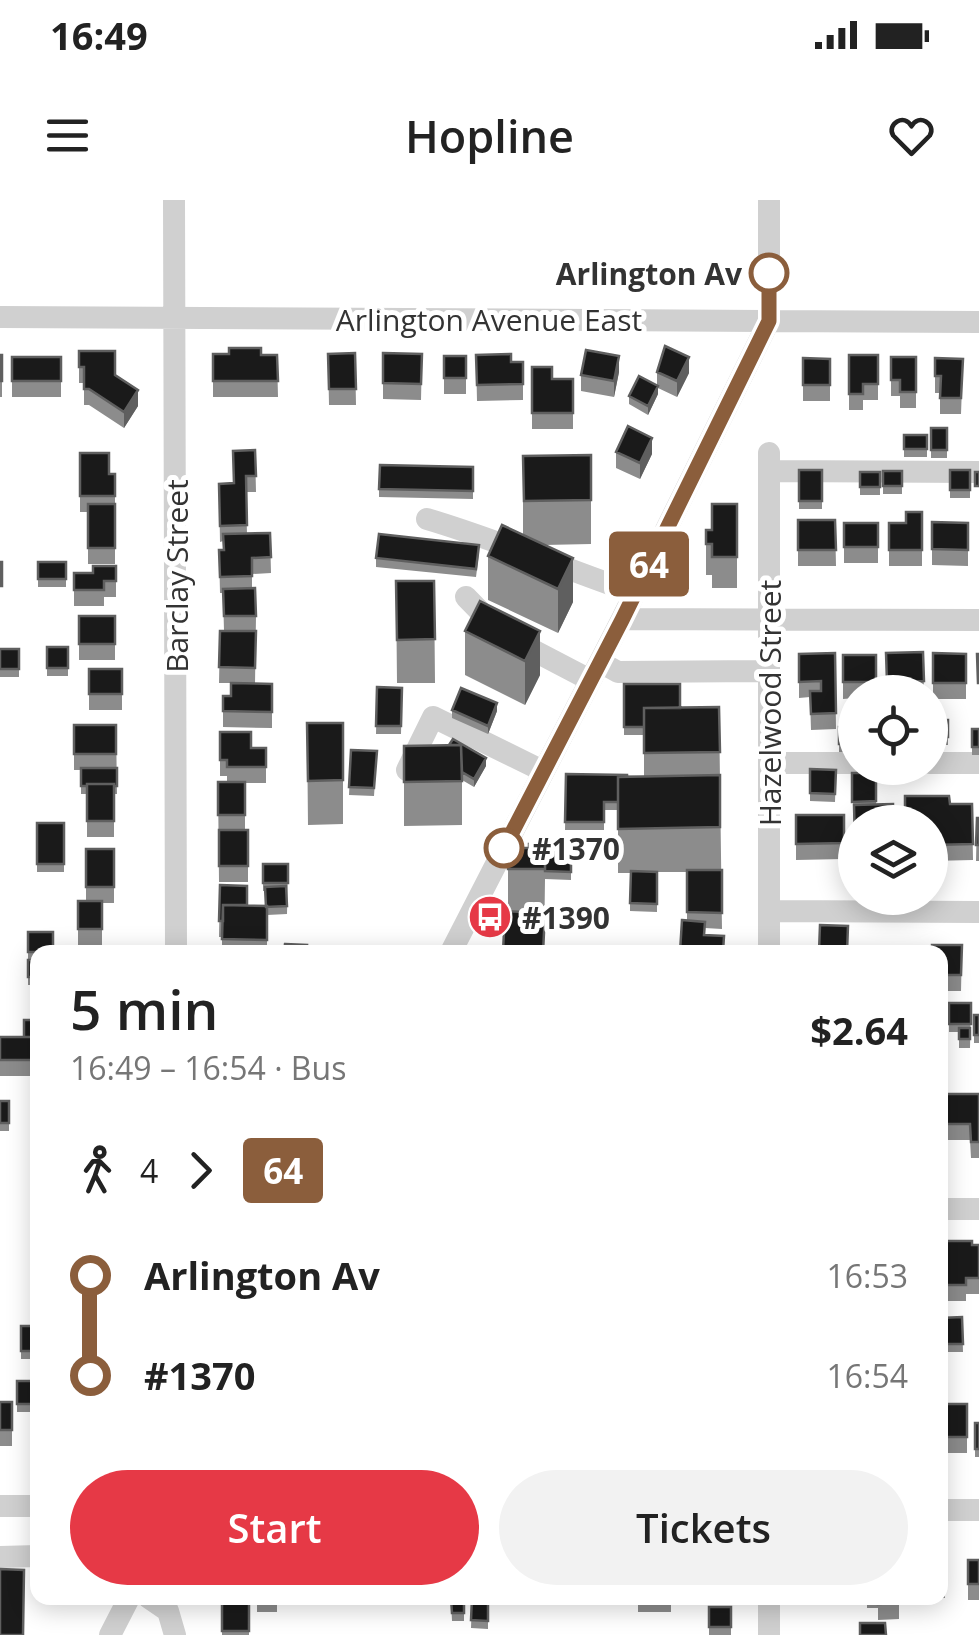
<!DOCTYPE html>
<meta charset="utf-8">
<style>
body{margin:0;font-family:"Open Sans",sans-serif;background:#f2f2f2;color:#222;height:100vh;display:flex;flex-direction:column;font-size:38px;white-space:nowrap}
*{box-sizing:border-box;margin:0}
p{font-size:32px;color:#767676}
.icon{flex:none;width:55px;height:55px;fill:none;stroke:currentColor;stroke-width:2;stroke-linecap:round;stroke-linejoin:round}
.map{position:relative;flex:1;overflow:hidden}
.panel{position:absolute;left:30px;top:745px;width:918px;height:660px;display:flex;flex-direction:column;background:#fff;border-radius:20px;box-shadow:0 5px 25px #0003}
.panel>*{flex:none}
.badge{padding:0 20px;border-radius:8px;font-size:35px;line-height:65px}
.fabs{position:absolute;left:838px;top:475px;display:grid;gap:20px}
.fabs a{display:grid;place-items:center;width:110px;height:110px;border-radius:50%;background:#fff;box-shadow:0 5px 25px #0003;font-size:50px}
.map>.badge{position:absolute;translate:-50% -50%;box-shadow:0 0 0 5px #fff}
.legs{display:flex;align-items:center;gap:15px;height:110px;padding:0 40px;font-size:32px}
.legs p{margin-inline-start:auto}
.head{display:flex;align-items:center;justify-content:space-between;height:170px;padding:0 40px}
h1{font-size:55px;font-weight:600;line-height:75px}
.button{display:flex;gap:20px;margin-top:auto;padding:20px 40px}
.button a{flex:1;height:115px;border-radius:60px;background:#e63946;color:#fff;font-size:40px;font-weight:600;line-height:115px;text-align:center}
.button a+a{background:#f2f2f2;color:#222}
ul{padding:0 40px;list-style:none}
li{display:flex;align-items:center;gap:35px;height:100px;font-size:38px}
li i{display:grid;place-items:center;width:15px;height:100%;margin:0 12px;background:currentColor}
li i::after{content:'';width:25px;height:25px;margin:-12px;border:8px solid;border-radius:50%;background:#fff}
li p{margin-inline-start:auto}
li:first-child i{background:linear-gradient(#0000 50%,currentColor 0)}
li:last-child i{background:linear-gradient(currentColor 50%,#0000 0)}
.status{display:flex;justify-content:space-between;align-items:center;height:70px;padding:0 50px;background:#fff;direction:ltr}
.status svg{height:28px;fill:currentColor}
header{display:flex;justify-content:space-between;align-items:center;height:130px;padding:0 40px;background:#fff;font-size:45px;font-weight:600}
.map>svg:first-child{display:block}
</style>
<div class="status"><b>16:49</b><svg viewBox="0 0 49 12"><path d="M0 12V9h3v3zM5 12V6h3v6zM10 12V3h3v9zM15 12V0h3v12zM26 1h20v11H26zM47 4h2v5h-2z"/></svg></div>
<header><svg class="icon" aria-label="menu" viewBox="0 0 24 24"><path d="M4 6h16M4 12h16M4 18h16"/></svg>Hopline<svg class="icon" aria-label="heart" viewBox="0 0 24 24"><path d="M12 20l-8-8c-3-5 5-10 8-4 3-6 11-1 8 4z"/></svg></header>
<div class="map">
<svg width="979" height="1435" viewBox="0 0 979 1435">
<rect width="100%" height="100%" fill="#fff"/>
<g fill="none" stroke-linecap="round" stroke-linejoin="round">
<!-- minor -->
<path stroke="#d0d0d0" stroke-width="22" d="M174,0L176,752
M0,117L979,122
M769,253V752
M769,271L979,272
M427,319C498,340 565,369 635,393
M466,397L502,434L590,480
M622,419L979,420
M600,462L618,472L769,471
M769,563H855
M930,563H979
M407,570L433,517L543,571
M769,711L979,712
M451,752L622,419L769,121V0
M940,1009H979
M0,1306H38
M940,1310H979
M0,1357L38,1356
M149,1398L168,1411L175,1435
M769,1398V1435
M110,1435L129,1398"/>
</g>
<!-- wall -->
<path fill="#8c8c8c" d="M79,151L115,175L138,206L124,228L89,205H84V183H79Z
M355,153L356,205H329L328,154Z
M383,153L422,154L421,200L383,199Z
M213,154L277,155L278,197H213Z
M0,155H2V197H0Z
M476,155L511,162H523V200L477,201Z
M849,155H878V200H863V210H849Z
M444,156H466V194H444Z
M12,157H61V197H12Z
M891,157H916V208H900V196H891Z
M803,158L830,159V201H803Z
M935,158L963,159L961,214H940V193H935Z
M532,167L552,179H573V229H532Z
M619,172L614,197L581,191V175Z
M657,172L689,173L677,197L658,188V194L648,215L629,204V196L657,186Z
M931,228H947V258H931Z
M904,235H927V257H904Z
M255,250L256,292H246L247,334L270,333L271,373L252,374V388L256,416L255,484H272V528L223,527V496H231V483H219L220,431H224L223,393H220L219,350H223V341L220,342L219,284L233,283Z
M616,252L652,254L640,279L616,268Z
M80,253L109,274H115V364H88V312H80Z
M591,255V344L544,345L573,402L558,433L488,400V356L523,335V256Z
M473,267V299L379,297V289Z
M799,270H822V309H799Z
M950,270H970V298H950Z
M883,271H902V294H883Z
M860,272H880V295H860Z
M737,304V388H712V375H706V330H712Z
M922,312V366H889V323H906Z
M798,320H835L836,366H798Z
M932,322L968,323V366L932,365Z
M844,323H878V363H844Z
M479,353L476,377L376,367V358Z
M38,362H66V387H38Z
M116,366V397H104V406H74V373H93Z
M396,381H434L435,483H397Z
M480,401L540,475L525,505L465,475V431Z
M79,416H115V460H79Z
M47,447H68V476H47Z
M0,449H19V477H0Z
M923,452L924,492H887L886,453Z
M835,453L836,529L811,530L810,497L799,498V454Z
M933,453L966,454V499H933Z
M843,455H876V492H855V498L843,499Z
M89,469H122V510H89Z
M624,484L680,508L719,507L722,729L705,728V735L724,736V752H680L687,720V672H657V712L630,711V673H618V610H604V630H565L566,574L644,576V535H624Z
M377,487L402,488L401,534H376Z
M452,510L497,511L488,534L452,518Z
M930,520H948V545H930Z
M307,523H343V624L308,625Z
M74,525H116L117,594H114V637H87V594H81V570H74Z
M839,527H855V552H839Z
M972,529H979V555H972Z
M220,532L251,548H266V583H245V630H248V682H219L218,582H227V576H220Z
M404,546L486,566L474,587L462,580V625L404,626Z
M351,550L377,551L374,596L349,595Z
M810,569L836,570L835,602L810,601Z
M852,573H876V604L855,622V659Z
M950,604H972L973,660L930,661V622Z
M796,615H844V659L796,660Z
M977,618H979V661H976Z
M37,623H64V672H37Z
M571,645V680L545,679L544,752H503L508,711V648H529Z
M86,649H114V703H102V745H78V701H86Z
M263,664H288L287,714L267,715V752H222V737H219L220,685L247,705L266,706V691H263Z
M28,732L38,752V785H28Z
M962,745L961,791H940V752Z
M949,803H971L970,848H959V832H949Z
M974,815H979V843H974Z
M38,820V876H0V837H24Z
M940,894H979V958H971L970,940H940Z
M0,901H9V931H0Z
M943,1041L979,1045V1094H966V1101H944Z
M962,1117L963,1152H940V1118Z
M21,1126H38V1159H21Z
M17,1181H33V1212H17Z
M0,1202H12V1246H0Z
M943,1204H967V1253H943Z
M975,1223H979V1257H975Z
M940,1356H944L945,1398L912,1399V1398H940Z
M968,1360H979V1400H968Z
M222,1398H249V1435H222Z
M257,1398H277V1412H257Z
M451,1398H464V1421H452Z
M472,1398H488V1429L471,1428Z
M638,1398H671V1412H638Z
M867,1398H899V1419L878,1420V1408H867Z
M709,1407H731V1435H709Z"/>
<!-- shaded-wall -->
<path fill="#5f5f5f" d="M619,156V172L614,197V181Z
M689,157V173L677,197V181Z
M658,186V194L648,215V206Z
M138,190V206L124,228V212Z
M652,238V254L640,279V263Z
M573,358V402L558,433V389Z
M540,431V475L525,505V461Z
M497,503V511L488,534V526Z
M486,558V566L474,587V579Z"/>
<!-- building -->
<path fill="#1a1a1a" stroke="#5f5f5f" stroke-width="2.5" d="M665,146L689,157L677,181L657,172Z
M229,148H261V155H277L278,181H213V154H229Z
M586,150L619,156L614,181L581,175Z
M79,151H115V175L138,190L124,212L89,189H84V167H79Z
M355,153L356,189H329L328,154Z
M383,153L422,154L421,184L383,183Z
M511,154V162H523V184L477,185L476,155Z
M0,155H2V181H0Z
M849,155H878V184H863V194H849Z
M444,156H466V178H444Z
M12,157H61V181H12Z
M891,157H916V192H900V180H891Z
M803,158L830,159V185H803Z
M935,158L963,159L961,198H940L941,176H935Z
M532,167H552V179H573V213H532Z
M639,176L658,186L648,206L629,196Z
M628,226L652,238L640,263L616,252Z
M931,228H947V250H931Z
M904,235H927V249H904Z
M255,250L256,276H246L247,325L220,326L219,284L234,283L233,251Z
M80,253H109V274H115V296H80Z
M591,255V300L524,301L523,256Z
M380,265L473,267V291L379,289Z
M799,270H822V301H799Z
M950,270H970V290H950Z
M883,271H902V286H883Z
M860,272H880V287H860Z
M975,272H979V286H975Z
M88,304H115V348H88Z
M712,304H737V357H712V344H706V330H712Z
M906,312H922V350H889V323H906Z
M798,320H835L836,350H798Z
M932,322L968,323V350L932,349Z
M844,323H878V347H844Z
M502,325L573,358L558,389L488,356Z
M270,333L271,357L252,358V376L220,377L219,350H224L223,334Z
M379,334L479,345L476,369L376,358Z
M0,362H2V386H0Z
M38,362H66V379H38Z
M93,366H116V381H104V390H74V373H93Z
M396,381H434L435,439L397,440Z
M255,388L256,416H224L223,389Z
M480,401L540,431L525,461L465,431Z
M79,416H115V444H79Z
M220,431H256L255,468L219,467Z
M47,447H68V468H47Z
M0,449H19V469H0Z
M923,452L924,481L887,482L886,453Z
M835,453L836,513L811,514L810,491H821V481L799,482V454Z
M933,453L966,454V483H933Z
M977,454H979V483H978Z
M843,455H876V482H843Z
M89,469H122V494H89Z
M231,483L272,484V512L223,511V496H231Z
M624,484H680V508H644V527H624Z
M377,487L402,488L401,526H376Z
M461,488L497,503L488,526L452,510Z
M719,507L720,552L644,553V508Z
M930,520H948V537H930Z
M307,523H343V580L308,581Z
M74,525H116V554H74Z
M839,527H855V544H839Z
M972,529H979V547H972Z
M220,532H251V548H266V567H227V560H220Z
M453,539L486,558L474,579L462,572L461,545H449Z
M461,545L462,581L404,582V546Z
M351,550L377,551L374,588L349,587Z
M81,568H117V586H114V584H87V586H81Z
M810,569L836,570L835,594L810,593Z
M852,573H876V601L852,602Z
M566,574L627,575V577H618V602H604V622H565Z
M720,575V627L618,629V577Z
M218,582H245V615H218Z
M87,584H114V621H87Z
M905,596H949L950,604H972L973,644L930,645V622H905Z
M893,604V622H855V643L854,605Z
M796,615H844V643L796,644Z
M977,618H979V645H976Z
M37,623H64V664H37Z
M219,630H248V666H219Z
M529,644L571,645V672L545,671V648H529Z
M508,648H545V669H508Z
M86,649H114V687H86Z
M263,664H288V683H263Z
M687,670H722V713L687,712Z
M631,671L657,672V704L630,703Z
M220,685L247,686V705H223V721H219Z
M286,686L287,706L266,707L265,687Z
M78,701H102V729H78Z
M223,705L267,706V740L222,739Z
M505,711L545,713L543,752H503Z
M682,720L705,722L704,735L724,736L723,752H680Z
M820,725L848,726L847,752H819Z
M28,732H53V752H28Z
M285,744L307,745L306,752H284Z
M932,745H962L961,775H940V752H932Z
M222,750L265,751V752H222Z
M878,751H908V752H878Z
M28,760H38V777H28Z
M949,803H971V824H949Z
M974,815H979V835H974Z
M24,820H38V837H24Z
M959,828H970V839H959Z
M0,837H38V860H0Z
M940,894H979V942H971L970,924H940Z
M0,901H9V923H0Z
M943,1041H972V1045H979V1078H966V1085H944Z
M962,1117L963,1144H940V1118Z
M21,1126H38V1151H21Z
M17,1181H33V1204H17Z
M0,1202H12V1230H0Z
M943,1204H967V1237H943Z
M975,1223H979V1249H975Z
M940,1356H944L945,1382H940Z
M968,1360H979V1384H968Z
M0,1369L24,1370L23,1435H0Z
M222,1398H249V1431H222Z
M257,1398H277V1403H257Z
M451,1398H464V1413H452Z
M472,1398H488V1421L471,1420Z
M878,1398H899V1403L878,1404Z
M709,1407H731V1427H709Z
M860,1423H885L886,1435H860Z"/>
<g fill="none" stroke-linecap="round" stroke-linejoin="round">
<!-- line-1 casing -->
<g stroke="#fff" stroke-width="22">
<path id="line-1" d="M504,648L622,420L769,121V73"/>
</g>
<!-- line-1 -->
<use href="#line-1" stroke="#8b5e3c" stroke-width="15"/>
</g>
<!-- icons -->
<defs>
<g id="bus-disc" transform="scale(2.25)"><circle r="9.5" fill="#e63946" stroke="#fff"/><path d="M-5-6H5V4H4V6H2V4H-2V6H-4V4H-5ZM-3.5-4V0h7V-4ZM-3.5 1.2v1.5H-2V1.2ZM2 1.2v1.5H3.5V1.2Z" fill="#fff"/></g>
</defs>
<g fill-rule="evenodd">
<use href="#bus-disc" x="490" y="717"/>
</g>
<!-- markers -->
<g fill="#fff" stroke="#8b5e3c" stroke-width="5">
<circle cx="769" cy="73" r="18"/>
<circle cx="504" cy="648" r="18"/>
</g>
<g text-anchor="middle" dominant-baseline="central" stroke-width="10" stroke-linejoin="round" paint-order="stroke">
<!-- stop labels -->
<g font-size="30" font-weight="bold" fill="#333" stroke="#fff" text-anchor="end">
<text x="742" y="73">Arlington Av</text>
<text x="532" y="648" text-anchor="start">#1370</text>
</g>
<!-- street labels -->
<g font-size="30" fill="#333" stroke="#fff">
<text x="489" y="119">Arlington Avenue East</text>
<text transform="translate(176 376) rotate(-90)">Barclay Street</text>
<text transform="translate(769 503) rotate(-90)">Hazelwood Street</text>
</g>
<!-- poi labels -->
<g font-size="30" font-weight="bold" fill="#333" stroke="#fff" text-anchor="start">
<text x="522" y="717">#1390</text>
</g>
</g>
</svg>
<div class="fabs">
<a><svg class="icon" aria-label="locate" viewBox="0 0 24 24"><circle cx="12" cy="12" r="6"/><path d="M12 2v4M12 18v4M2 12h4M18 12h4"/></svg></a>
<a><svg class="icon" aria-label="layers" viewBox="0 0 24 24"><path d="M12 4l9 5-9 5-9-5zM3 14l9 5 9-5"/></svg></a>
</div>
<b class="badge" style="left:649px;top:364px;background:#8b5e3c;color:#fff">64</b>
<section class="panel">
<div class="head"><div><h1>5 min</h1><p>16:49 – 16:54 · Bus</p></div><b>$2.64</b></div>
<div class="legs"><svg class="icon" aria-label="walk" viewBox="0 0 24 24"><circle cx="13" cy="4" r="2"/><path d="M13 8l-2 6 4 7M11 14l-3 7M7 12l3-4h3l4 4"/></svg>4<svg class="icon" aria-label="forward" viewBox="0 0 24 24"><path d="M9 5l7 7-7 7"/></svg><b class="badge" style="background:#8b5e3c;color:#fff">64</b></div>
<ul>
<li><i style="color:#8b5e3c"></i><b>Arlington Av</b><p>16:53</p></li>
<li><i style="color:#8b5e3c"></i><b>#1370</b><p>16:54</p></li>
</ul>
<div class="button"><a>Start</a><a>Tickets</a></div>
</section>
</div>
